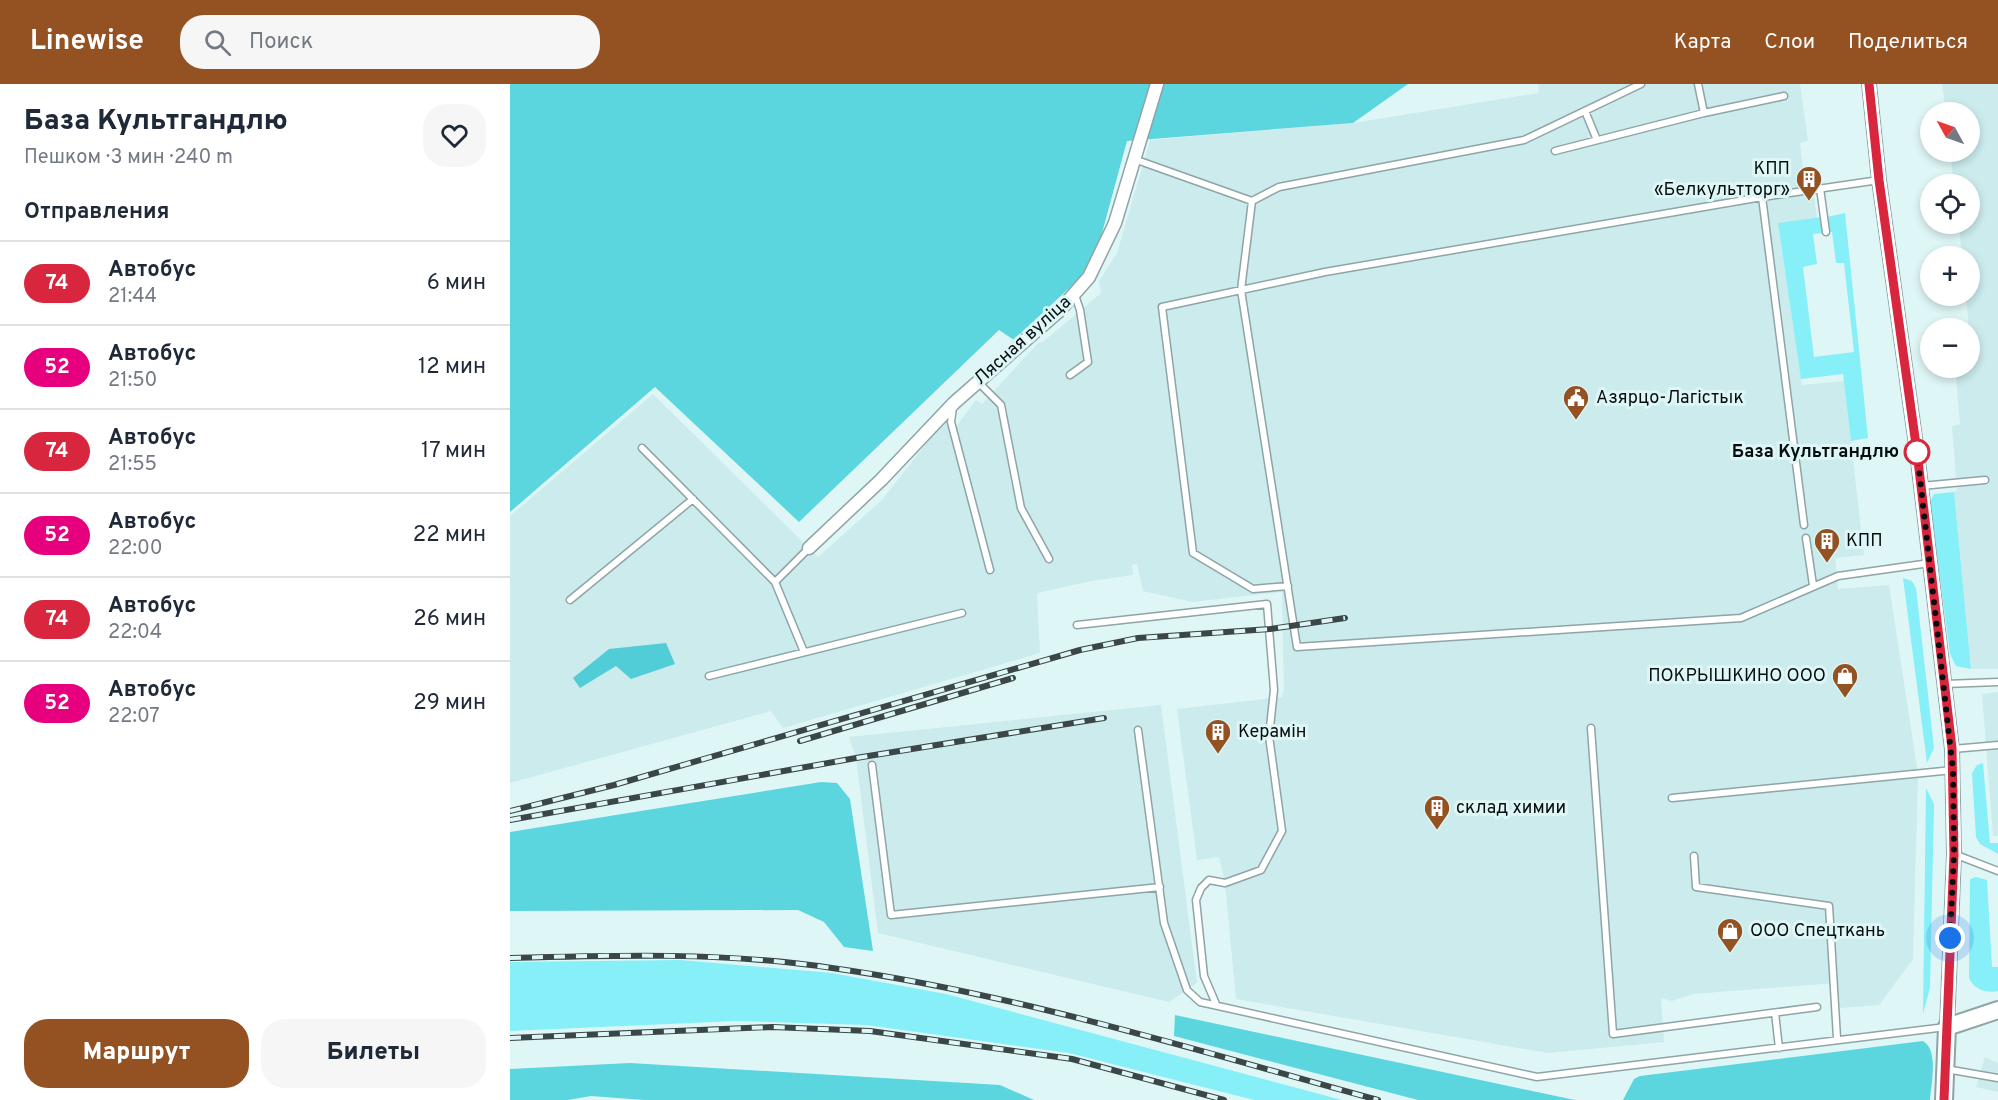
<!DOCTYPE html>
<html lang="ru">
<meta charset="utf-8">
<style>
body{margin:0;font-family:Overpass,sans-serif;background:#f6f6f7;color:#1f2937;height:100vh;display:flex;flex-direction:column;font-size:22px;white-space:nowrap}
*{box-sizing:border-box;margin:0}
p{font-size:20px;color:#747a83}
.icon{flex:none;width:33px;height:33px;fill:none;stroke:currentColor;stroke-width:2;stroke-linecap:round;stroke-linejoin:round}
.map{position:relative;flex:1;overflow:hidden}
.panel{display:flex;flex-direction:column;background:#fff;width:510px}
.panel>*{flex:none}
.badge{padding:0 12px;border-radius:20px;font-size:21px;line-height:39px}
.needle{width:39px;rotate:310deg}
.fabs{position:absolute;left:1410px;top:18px;display:grid;gap:12px}
.fabs a{display:grid;place-items:center;width:60px;height:60px;border-radius:50%;background:#fff;box-shadow:0 3px 9px #0003;font-size:30px}
.you{position:absolute;width:30px;height:30px;margin:-15px;border:4px solid #fff;border-radius:50%;background:#1a73e8;box-shadow:0 0 0 9px #1a73e833}
.map>.badge{position:absolute;translate:-50% -50%;box-shadow:0 0 0 3px #fff}
h2{padding:0 24px;font-size:22px;line-height:54px}
.round{display:grid;place-items:center;flex:none;width:63px;height:63px;border-radius:24px;background:#f6f6f7}
.summary{display:flex;align-items:center;justify-content:space-between;height:102px;padding:0 24px}
h1{font-size:28px;font-weight:800;line-height:45px}
.primary-button{display:flex;gap:12px;margin-top:auto;padding:12px 24px}
.primary-button a{flex:1;height:69px;border-radius:24px;background:#945122;color:#fff;font-size:24px;font-weight:800;line-height:69px;text-align:center}
.primary-button a+a{background:#f6f6f7;color:#1f2937}
ul{padding:0;list-style:none}
li{display:flex;align-items:center;gap:18px;height:84px;padding:0 24px;border-top:2px solid #e0e1e3}
li div{flex:1}
li b{display:block;font-size:22px}
li em{font-style:normal}
li .badge{min-width:66px;font-weight:700;text-align:center}
header{display:flex;align-items:center;gap:36px;box-sizing:border-box;height:84px;padding:0 30px;background:#945122;color:#fff}
header strong{font-size:28px}
nav{display:flex;gap:33px;margin-inline-start:auto;font-size:21px}
.search{width:420px;height:54px;background:#f6f6f7;display:flex;align-items:center;gap:15px;box-sizing:border-box;padding:0 21px;border-radius:24px;color:#747a83;font-size:22px}
main{display:flex;flex:1;min-height:0}
.map>svg:first-child{display:block}
</style>
<header>
<strong>Linewise</strong>
<div class="search"><svg class="icon" aria-label="search" viewBox="0 0 24 24"><circle cx="10" cy="10" r="6"/><path d="M15 15l6 6"/></svg>Поиск</div>
<nav><a>Карта</a><a>Слои</a><a>Поделиться</a></nav>
</header>
<main>
<section class="panel">
<div class="summary"><div><h1>База Культгандлю</h1><p>Пешком · 3 мин · 240 m</p></div><a class="round"><svg class="icon" aria-label="heart" viewBox="0 0 24 24"><path d="M12 20l-8-8c-3-5 5-10 8-4 3-6 11-1 8 4z"/></svg></a></div>
<h2>Отправления</h2>
<ul>
<li><span class="badge" style="background:#d7263d;color:#fff">74</span><div><b>Автобус</b><p>21:44</p></div><em>6 мин</em></li>
<li><span class="badge" style="background:#e6007e;color:#fff">52</span><div><b>Автобус</b><p>21:50</p></div><em>12 мин</em></li>
<li><span class="badge" style="background:#d7263d;color:#fff">74</span><div><b>Автобус</b><p>21:55</p></div><em>17 мин</em></li>
<li><span class="badge" style="background:#e6007e;color:#fff">52</span><div><b>Автобус</b><p>22:00</p></div><em>22 мин</em></li>
<li><span class="badge" style="background:#d7263d;color:#fff">74</span><div><b>Автобус</b><p>22:04</p></div><em>26 мин</em></li>
<li><span class="badge" style="background:#e6007e;color:#fff">52</span><div><b>Автобус</b><p>22:07</p></div><em>29 мин</em></li>
</ul>
<div class="primary-button"><a>Маршрут</a><a>Билеты</a></div>
</section>
<div class="map">
<svg width="1488" height="1016" viewBox="0 0 1488 1016">
<rect width="100%" height="100%" fill="#dff6f7"/>
<!-- built -->
<path fill="#cbebed" d="M1028,0H1290L1298,57L1290,59L1296,113H1304L1307,134L1268,139L1292,301L1334,297L1354,471L1325,474L1328,505L1379,501L1408,690L1403,875L1369,921L1330,924L1327,899L1183,910L1162,917L1151,914L1154,958L1038,969L726,915L715,799L709,773L687,776L667,625L772,613L774,606L772,508L682,518L633,507L627,480L622,481L623,491L581,497L527,509L530,569L273,644L261,627L0,699V432L143,310L308,473L372,416L436,334L446,343L466,316L472,320L529,258H533L591,209L589,197L607,169L640,56L843,39L1029,9Z
M1432,0H1488V585H1461L1444,408L1447,406L1442,342L1450,340L1445,284H1460L1461,271L1456,212H1460V172H1452L1449,140H1460V100H1444L1440,68H1460V28H1436Z
M1488,608V752H1483L1472,610Z
M651,621L687,899L659,918L368,849L346,674L339,653Z
M1475,973L1488,979V1008L1466,1003Z"/>
<!-- green -->
<path fill="#86eff8" d="M1335,129L1358,354L1341,357L1333,290L1291,295L1268,139L1312,133L1314,149L1303,150L1307,180L1293,183L1304,273L1344,268L1334,179H1326L1322,148H1319L1317,133Z
M1444,408L1461,585L1446,582L1440,570L1420,418L1424,410Z
M1393,494L1402,497L1406,504L1424,664L1417,679Z
M1473,679L1480,759H1488V770L1470,760L1466,753L1462,689L1467,681Z
M1416,704L1424,720L1420,904L1413,930Z
M1466,793L1477,796L1482,883H1488V907C1476,910 1464,905 1459,894L1460,795Z
M170,876L322,889L436,910L832,1016H744L559,969L356,941L226,937L0,947V878Z"/>
<!-- forest -->
<path fill="#5bd6df" d="M0,0H898L843,39L617,57L589,160L571,193L504,256L489,246L289,438L145,303L0,428Z
M311,698L327,699L340,715L363,867L334,863L314,838L288,826L0,827V748Z
M665,931L1060,1015L1066,1016H908L664,952Z
M1413,957C1429,966 1421,1000 1420,1016H1113L1124,995L1130,992Z
M120,979L490,1001L524,1016H134L81,1012L58,1016H0V985Z"/>
<!-- water -->
<path fill="#50cdd6" d="M156,559L165,580L121,595L106,582L70,604L63,594L99,565Z"/>
<g fill="none" stroke-linecap="round" stroke-linejoin="round">
<!-- service casing -->
<g stroke="#8fa4a6" stroke-width="9">
<path id="service" d="M1188,0L1194,29
M1075,27L1087,56
M1045,67L1194,29L1274,12
M624,75L742,117L769,103L1014,56L1131,0
M1310,104L1316,148
M1252,113L1369,96
M742,117L731,206L787,563L1231,534L1328,492L1420,479
M560,291L578,278L570,226L565,211
M467,297L491,321L511,424L539,475
M443,323L441,338L480,486
M132,364L265,498L299,464
M1411,402L1475,396
M1296,454L1303,501
M265,498L294,568
M778,502L743,505L683,469L652,223L815,188L1252,113L1294,441
M60,516L183,415
M567,541L757,520L764,606L759,652L772,747L751,786L715,799L699,796L691,804L686,816L694,892L706,920
M199,592L452,529
M1435,600L1488,598
M1081,644L1103,950L1307,923
M628,646L654,839L677,906L690,918L1027,993L1436,943
M1443,665L1488,661
M362,681L381,831L650,803
M1162,714L1443,686
M1444,770L1488,787
M1184,772L1186,803L1319,822L1327,954
M1265,929L1269,964
M1436,985L1488,994"/>
</g>
<!-- minor casing -->
<g stroke="#8fa4a6" stroke-width="15">
<path id="minor" d="M299,464L371,396L444,319L550,226L579,193L605,139L647,0"/>
</g>
<!-- tertiary casing -->
<g stroke="#8fa4a6" stroke-width="16">
<path id="tertiary" d="M1359,0L1369,96L1407,368L1442,665L1444,770L1437,943"/>
</g>
<!-- secondary casing -->
<g stroke="#8fa4a6" stroke-width="20">
<path id="secondary" d="M1434,1016L1437,943L1488,926"/>
</g>
<!-- service -->
<use href="#service" stroke="#fff" stroke-width="6"/>
<!-- minor -->
<use href="#minor" stroke="#fff" stroke-width="12"/>
<!-- tertiary -->
<use href="#tertiary" stroke="#fff" stroke-width="14"/>
<!-- secondary -->
<use href="#secondary" stroke="#fff" stroke-width="16"/>
<!-- rail casing -->
<g stroke="#3b4647" stroke-width="6">
<path id="rail" d="M290,657L503,594
M0,727L104,701L570,566L628,554L760,545L835,534
M0,736L346,674L594,634
M0,874C107,871 215,868 322,884C507,910 688,967 868,1016
M0,954L262,943L360,947L562,975L714,1016"/>
</g>
<!-- rail -->
<use href="#rail" stroke="#dff6f7" stroke-width="4" stroke-dasharray="11" stroke-linecap="butt"/>
</g>
<g fill="none" stroke-linecap="round" stroke-linejoin="round">
<!-- line casing -->
<g stroke="#fff" stroke-width="14">
<path id="line" d="M1359,0L1369,96L1407,368L1442,664L1444,770L1434,1016"/>
</g>
<!-- line -->
<use href="#line" stroke="#d7263d" stroke-width="9"/>
<!-- walk -->
<path stroke="#070e0f" stroke-width="6" stroke-dasharray="0 10.8" d="M1407,368L1443,686L1444,770L1440,854"/>
</g>
<!-- icons -->
<defs>
<g id="building-pin" transform="scale(1.35)"><path d="M0 17L-7.5 6A9.5 9.5 0 1 1 7.5 6Z" fill="#945122" stroke="#dff6f7"/><path d="M-4-6H4V6H1V3H-1V6H-4ZM-2.5-4.3h1.7v1.8h-1.7ZM.8-4.3h1.7v1.8H.8ZM-2.5-1h1.7V.8h-1.7ZM.8-1h1.7V.8H.8Z" fill="#fff"/></g>
<g id="civic-pin" transform="scale(1.35)"><path d="M0 17L-7.5 6A9.5 9.5 0 1 1 7.5 6Z" fill="#945122" stroke="#dff6f7"/><path d="M-.6-6.5H3V-4.5H.6V-3L4-1V1h2V6H-6V1h2V-1L-.6-3ZM-1.2 2.5V6h2.4V2.5Z" fill="#fff"/></g>
<g id="shop-pin" transform="scale(1.35)"><path d="M0 17L-7.5 6A9.5 9.5 0 1 1 7.5 6Z" fill="#945122" stroke="#dff6f7"/><path d="M-5-2.5h2.3a2.7 3.5 0 0 1 5.4 0H5L5.5 6h-11ZM-1.5-2.5h3a1.5 2.3 0 0 0-3 0Z" fill="#fff"/></g>
</defs>
<g fill-rule="evenodd">
<use href="#building-pin" x="1299" y="95"/>
<use href="#civic-pin" x="1066" y="314"/>
<use href="#building-pin" x="1317" y="457"/>
<use href="#shop-pin" x="1335" y="592"/>
<use href="#building-pin" x="708" y="648"/>
<use href="#building-pin" x="927" y="724"/>
<use href="#shop-pin" x="1220" y="847"/>
</g>
<!-- markers -->
<circle fill="#fff" stroke="#d7263d" stroke-width="3" cx="1407" cy="368" r="12"/>
<g text-anchor="middle" dominant-baseline="central" stroke-width="6" stroke-linejoin="round" paint-order="stroke">
<!-- poi labels -->
<g font-size="18" fill="#070e0f" stroke="#dff6f7" text-anchor="start">
<text x="1280" y="85" text-anchor="end">КПП<tspan x="1280" dy="21">«Белкультторг»</tspan></text>
<text x="1086" y="314">Азярцо-Лагістык</text>
<text x="1336" y="457">КПП</text>
<text x="1316" y="592" text-anchor="end">ПОКРЫШКИНО ООО</text>
<text x="728" y="648">Керамін</text>
<text x="946" y="724">склад химии</text>
<text x="1240" y="847">ООО Спецткань</text>
</g>
<!-- street labels -->
<g font-size="18" fill="#070e0f" stroke="#dff6f7">
<text transform="translate(513 257) rotate(-42)">Лясная вуліца</text>
</g>
<!-- stop labels -->
<g font-size="18" font-weight="bold" fill="#070e0f" stroke="#dff6f7" text-anchor="end">
<text x="1389" y="368">База Культгандлю</text>
</g>
</g>
</svg>
<div class="fabs">
<a><svg class="needle" viewBox="-14 -14 28 28"><path d="M0-13l5 13h-10z" fill="#e53935"/><path d="M0 13l5-13h-10z" fill="#747a83"/></svg></a>
<a><svg class="icon" aria-label="locate" viewBox="0 0 24 24"><circle cx="12" cy="12" r="6"/><path d="M12 2v4M12 18v4M2 12h4M18 12h4"/></svg></a>
<a>+</a>
<a>−</a>
</div>
<div class="you" style="left:1440px;top:854px"></div>
</div>
</main>
